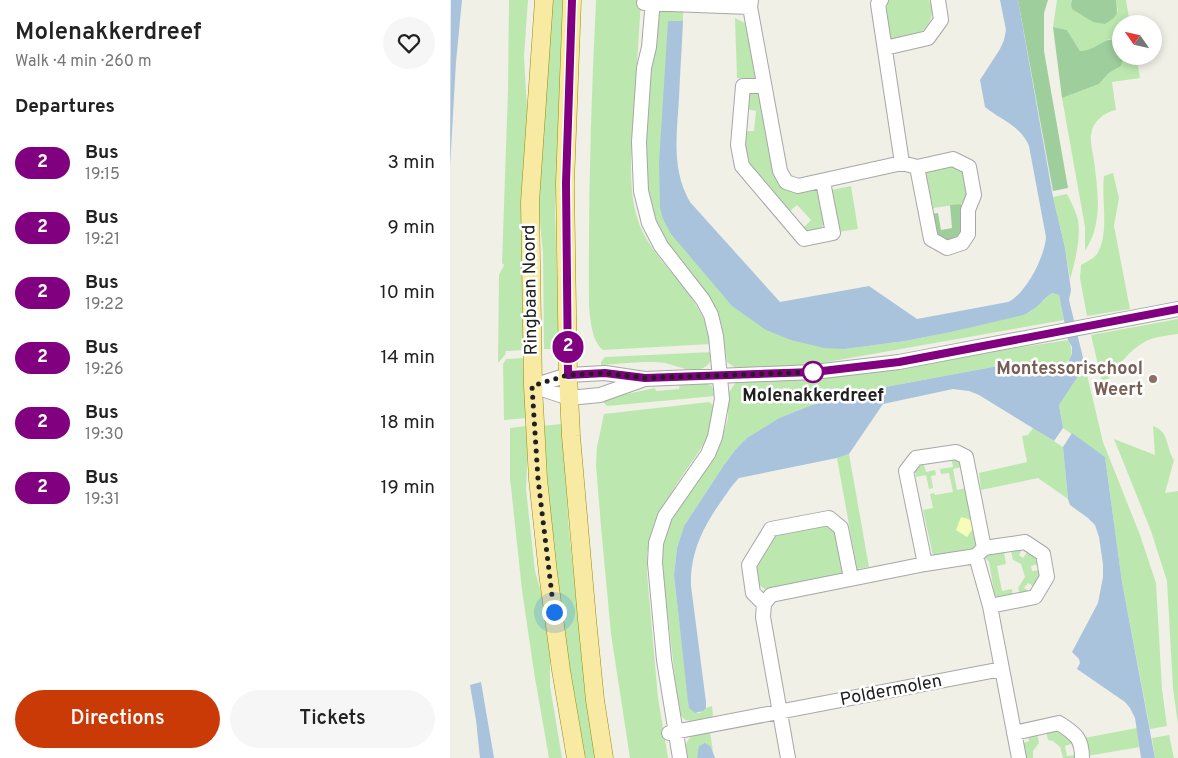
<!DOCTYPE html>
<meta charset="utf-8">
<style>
body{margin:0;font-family:Overpass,sans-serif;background:#f6f6f6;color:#222;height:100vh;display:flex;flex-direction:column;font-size:19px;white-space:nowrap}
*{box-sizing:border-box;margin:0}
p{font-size:16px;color:#767676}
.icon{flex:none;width:28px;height:28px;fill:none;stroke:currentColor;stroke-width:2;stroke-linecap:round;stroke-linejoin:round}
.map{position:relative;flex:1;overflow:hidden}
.details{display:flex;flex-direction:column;background:#fff;width:450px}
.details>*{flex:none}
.badge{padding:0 10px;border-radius:16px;font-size:18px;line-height:32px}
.needle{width:32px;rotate:304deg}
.fabs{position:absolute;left:662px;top:15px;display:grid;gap:10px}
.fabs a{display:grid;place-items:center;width:50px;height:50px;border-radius:50%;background:#fff;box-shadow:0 2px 8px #0003;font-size:25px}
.you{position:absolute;width:25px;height:25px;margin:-12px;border:4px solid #fff;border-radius:50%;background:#1a73e8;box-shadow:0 0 0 8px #1a73e833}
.map>.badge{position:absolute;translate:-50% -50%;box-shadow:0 0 0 2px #fff}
h2{padding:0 15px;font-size:19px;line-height:45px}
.round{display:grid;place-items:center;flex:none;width:52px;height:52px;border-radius:26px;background:#f6f6f6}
.overview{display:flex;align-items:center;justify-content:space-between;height:85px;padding:0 15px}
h1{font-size:24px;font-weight:600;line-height:38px}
.button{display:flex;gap:10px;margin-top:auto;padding:10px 15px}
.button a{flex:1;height:58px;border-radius:30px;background:#c93a07;color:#fff;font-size:20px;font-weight:600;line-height:58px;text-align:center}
.button a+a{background:#f6f6f6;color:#222}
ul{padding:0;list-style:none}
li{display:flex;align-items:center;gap:15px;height:65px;padding:0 15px}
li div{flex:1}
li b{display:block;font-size:19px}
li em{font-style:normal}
li .badge{min-width:55px;font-weight:700;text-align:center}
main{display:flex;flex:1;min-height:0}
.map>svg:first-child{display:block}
</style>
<main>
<section class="details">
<div class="overview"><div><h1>Molenakkerdreef</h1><p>Walk · 4 min · 260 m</p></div><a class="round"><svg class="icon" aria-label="heart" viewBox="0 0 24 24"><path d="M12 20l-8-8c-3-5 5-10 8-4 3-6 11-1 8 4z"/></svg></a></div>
<h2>Departures</h2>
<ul>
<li><span class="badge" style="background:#800080;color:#fff">2</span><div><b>Bus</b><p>19:15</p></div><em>3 min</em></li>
<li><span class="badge" style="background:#800080;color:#fff">2</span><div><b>Bus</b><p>19:21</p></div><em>9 min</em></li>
<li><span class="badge" style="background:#800080;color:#fff">2</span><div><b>Bus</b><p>19:22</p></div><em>10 min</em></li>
<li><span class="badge" style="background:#800080;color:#fff">2</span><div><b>Bus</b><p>19:26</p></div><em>14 min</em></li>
<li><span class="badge" style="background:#800080;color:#fff">2</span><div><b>Bus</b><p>19:30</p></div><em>18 min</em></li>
<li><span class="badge" style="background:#800080;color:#fff">2</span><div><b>Bus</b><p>19:31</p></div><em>19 min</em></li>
</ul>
<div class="button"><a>Directions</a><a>Tickets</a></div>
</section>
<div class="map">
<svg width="728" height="758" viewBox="0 0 728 758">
<rect width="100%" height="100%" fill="#f0f0e7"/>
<!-- grass -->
<path fill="#bce8af" d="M59,0H78L74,56L77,109L73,210V350L56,351L55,355L48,363L49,275L54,265L52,263L58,90Z
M102,0H114L105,210L109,349H94L93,252L88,202Z
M146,0H191L181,162C181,183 182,206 190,226C209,270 254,295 261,344L153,350C142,342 140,319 139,305C138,203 141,102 146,0Z
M438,0H479C486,13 480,24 470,33L439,41L433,7Z
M607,0H622L621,4C627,13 634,15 643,22L668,11L666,0H676L680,24H671V42L659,39L639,51H630L617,30L603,27Z
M206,12H233V21H219L213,219L395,349L455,341L501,332L580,312L602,293L609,295L614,320L366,364L287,369L277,362L271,326L266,311L227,260L206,224L194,179L200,61Z
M285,18L297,24L307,79L287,78Z
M674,56H686L690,78L662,82L666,110C653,113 643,121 641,135C640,143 643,153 644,161C648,192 653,224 635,251V227L612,98L649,84L659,73L671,66Z
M301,90L310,91L332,186L346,193L367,188L376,222L369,230L358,232L354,227L361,220L347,205L340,211L298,163L294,144V131H304L306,111L296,109V94Z
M505,164L515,170L520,192L511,204L483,208L476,174L479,168Z
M663,173L669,198L664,226L680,309L637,316L630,278L631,265C636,262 643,259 647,254C660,233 651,199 654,176Z
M401,186L408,229L388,232L381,190Z
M617,194C621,202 626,211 628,220C631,237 625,263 620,279L615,248L603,197Z
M728,319V334C720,335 712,336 704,338C681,345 667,368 653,386L641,335Z
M618,340C626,355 620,361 607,369L599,368L585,362L564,363L430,388L362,405L329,418L298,438L286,449L274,465L234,526L227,548L224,575L239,707L245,713H250L256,708L262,706L263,717L241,721L235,720L229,713L212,565V549L221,519L264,455L272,438L278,418V394L286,382L292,379H361Z
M262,352C262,359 260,365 253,368C243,374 225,365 215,363C198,360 169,364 151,365V362L155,357Z
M73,358L76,418L54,420L53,364L56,359Z
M635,366L653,442L690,535L706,583L712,689L717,726L700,729L672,582L655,457L613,428L609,405Z
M254,382L262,386L265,396L157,406L153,402L152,399L205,388L206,391L229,389L230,384Z
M259,402L264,406L260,435L226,485L206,520L197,553V573L208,698L218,758H180L161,634L151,527L146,465L147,447L154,414Z
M112,424L119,531L135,681L134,684L145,758H133L111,625L91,426Z
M77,426L78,448L76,489L85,571L94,603L100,643V686L112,758H99L84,672L72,590L60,478V428Z
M703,426C720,432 715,446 724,460L715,493L728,491V725L723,688L717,581L701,531L664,439L705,455Z
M583,428L613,447L618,499L588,478L531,490L529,473L577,462L572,436L578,435Z
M399,454L419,567L407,569L387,458Z
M501,457L511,460L512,467L503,469L507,490L516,488L528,543L524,550L483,556L473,510L483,508L480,494L484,493L485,495L503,492L499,473L491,474L490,469L503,467Z
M473,462L476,472L485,470L486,475L481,476L483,488L479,489L476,475L466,477L465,470L469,463Z
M379,522L386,527L395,573L315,589L305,582L304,567L327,533Z
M573,548L569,555L573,558L578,551L588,558L589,564L581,566L582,571L590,570L593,577L586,588L578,583L574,588L583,593L570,595L568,588L575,577L571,564L563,560L561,551Z
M554,552L556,564L547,566L552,591L562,589L563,597L552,599L551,596L545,597L539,562L535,558L539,554Z
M687,728L690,747L637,756L634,738Z
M608,730L624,741V743L615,746L617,756L626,755L627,758H613L610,747L603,741L598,740L596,732Z
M260,732L263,751L261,747L247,756V758H235C235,736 240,735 260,732Z
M587,733L589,743L583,751V758H575L573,743L579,741L578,735Z
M719,735L724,758H705L702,738Z"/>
<!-- forest -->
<path fill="#9fce9d" d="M568,0H598L594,13V51L618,188L603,191Z
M622,0H666C668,15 668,16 655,24L643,22L622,9L621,4Z
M603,27L617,30L630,51C648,51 655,33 671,42V56H674L671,66L659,73L649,84L612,98Z
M511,204L512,232L506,239L493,241L484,235L481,214L488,213L491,230L502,228L500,205Z"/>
<!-- sand -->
<path fill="#f8fcb9" d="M511,517C518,519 522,519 524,527L517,537L506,530Z"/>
<!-- water -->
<path fill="#a9c3dc" d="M1,0H12L6,62L0,167Z
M550,0H568L603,197L615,248L621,290L619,300L635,366L609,405L613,428L604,441L529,395L519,391L503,389L433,404L399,454L387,458L289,478C281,486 276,495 270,503C252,529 240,554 241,586L256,702V708L253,711L245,713L239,708L238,702L224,575L227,548L234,526L274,465L286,449L297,438L329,418L362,405L430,388L564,363L585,362L599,368L607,369L618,362L622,354V347L618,340L609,295L602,293C591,301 586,310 573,315L501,332L455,341L395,349L374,348L341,340L316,330L282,306L221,234L213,219L210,208L209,163L218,21H233C232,47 230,72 229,98C227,134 221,169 240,202L330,302L419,286L467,319L558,302C576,294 595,256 596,237L579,146C571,126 551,120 535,107L530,80L550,49L554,40L556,30Z
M622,433L655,457L672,582L705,758H691L685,718L680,708L675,702L627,669L630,663L629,659L622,652L648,603L653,577V564L649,537L645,525L638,518L620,505L618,499L613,447Z
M31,682L44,758H30L26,720L20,685Z
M255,743L261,747L265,758H247L249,746Z"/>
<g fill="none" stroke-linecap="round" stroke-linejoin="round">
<!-- minor casing -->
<g stroke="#a7a7a7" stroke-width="16">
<path id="minor" d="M203,0L199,47L194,68L189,142L191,191L199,223L211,246L253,300L261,315L266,336L272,399L265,437L258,454L215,516L206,543L205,563L214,660L230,758
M301,0L300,7L330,171L336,182L348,186L452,163L428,4L431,0
M194,3L300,7
M435,48L478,38L491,20L488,0
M314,86H293L288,145L292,166L354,239L383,233L373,182
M452,163L467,167L503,159L519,167L524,195L518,210V234L512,243L497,248L481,239L467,167
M83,386L118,375L155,373L195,379L364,372L449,362L728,309
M83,386L119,398L150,395L195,379
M528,554L534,548L575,542L593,554L597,577L585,597L540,606
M475,564L456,471L466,458L506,452L516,457L534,548
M314,604L303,593L299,565L321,529L379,518L391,528L401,578
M219,733L552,669
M564,733L609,723C625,734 632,737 632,758
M338,758L313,617L314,604L321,595L475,564L526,556L540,606L569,758"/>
</g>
<!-- major casing -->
<g stroke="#978d05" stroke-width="19">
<path id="major" d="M94,0L80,202L83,386L88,479L98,573L111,670L126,758
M122,0L115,183L118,375L121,436L137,619L145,700L154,758"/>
</g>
<!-- minor -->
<use href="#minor" stroke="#fff" stroke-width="14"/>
<!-- major -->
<use href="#major" stroke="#f9eaa3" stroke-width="18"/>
</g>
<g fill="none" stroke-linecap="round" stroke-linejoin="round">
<!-- line casing -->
<g stroke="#fff" stroke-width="11">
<path id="line" d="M122,0L116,183L118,375L155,373L195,378L364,372L449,362L728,309"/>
</g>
<!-- line -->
<use href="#line" stroke="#800080" stroke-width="8"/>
<!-- walk -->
<path stroke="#202020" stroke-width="5" stroke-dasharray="0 9" d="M104,612L88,479L82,386L118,375L155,373L195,378L364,372H363"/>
</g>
<!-- markers -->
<circle fill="#fff" stroke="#800080" stroke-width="2.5" cx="363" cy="372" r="10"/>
<circle fill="#8d6e63" stroke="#fff" stroke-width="2" cx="703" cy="379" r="5"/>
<g text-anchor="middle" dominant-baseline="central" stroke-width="5" stroke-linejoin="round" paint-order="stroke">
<!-- street labels -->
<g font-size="18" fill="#202020" stroke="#fff">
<text transform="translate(81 290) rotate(-91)">Ringbaan Noord</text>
<text transform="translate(441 691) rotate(-11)">Poldermolen</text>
</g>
<!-- education labels -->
<g font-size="18" font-weight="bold" fill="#785e54" stroke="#fff" text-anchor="end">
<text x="693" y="369">Montessorischool<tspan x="693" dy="21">Weert</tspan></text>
</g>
<!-- stop labels -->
<g font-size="18" font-weight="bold" fill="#202020" stroke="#fff">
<text x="363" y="396">Molenakkerdreef</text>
</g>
</g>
</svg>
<div class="fabs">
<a><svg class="needle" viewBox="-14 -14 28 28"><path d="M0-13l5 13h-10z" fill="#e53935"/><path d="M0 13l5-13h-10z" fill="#767676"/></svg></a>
</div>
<div class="you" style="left:104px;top:612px"></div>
<b class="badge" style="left:118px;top:347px;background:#800080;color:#fff">2</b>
</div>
</main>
